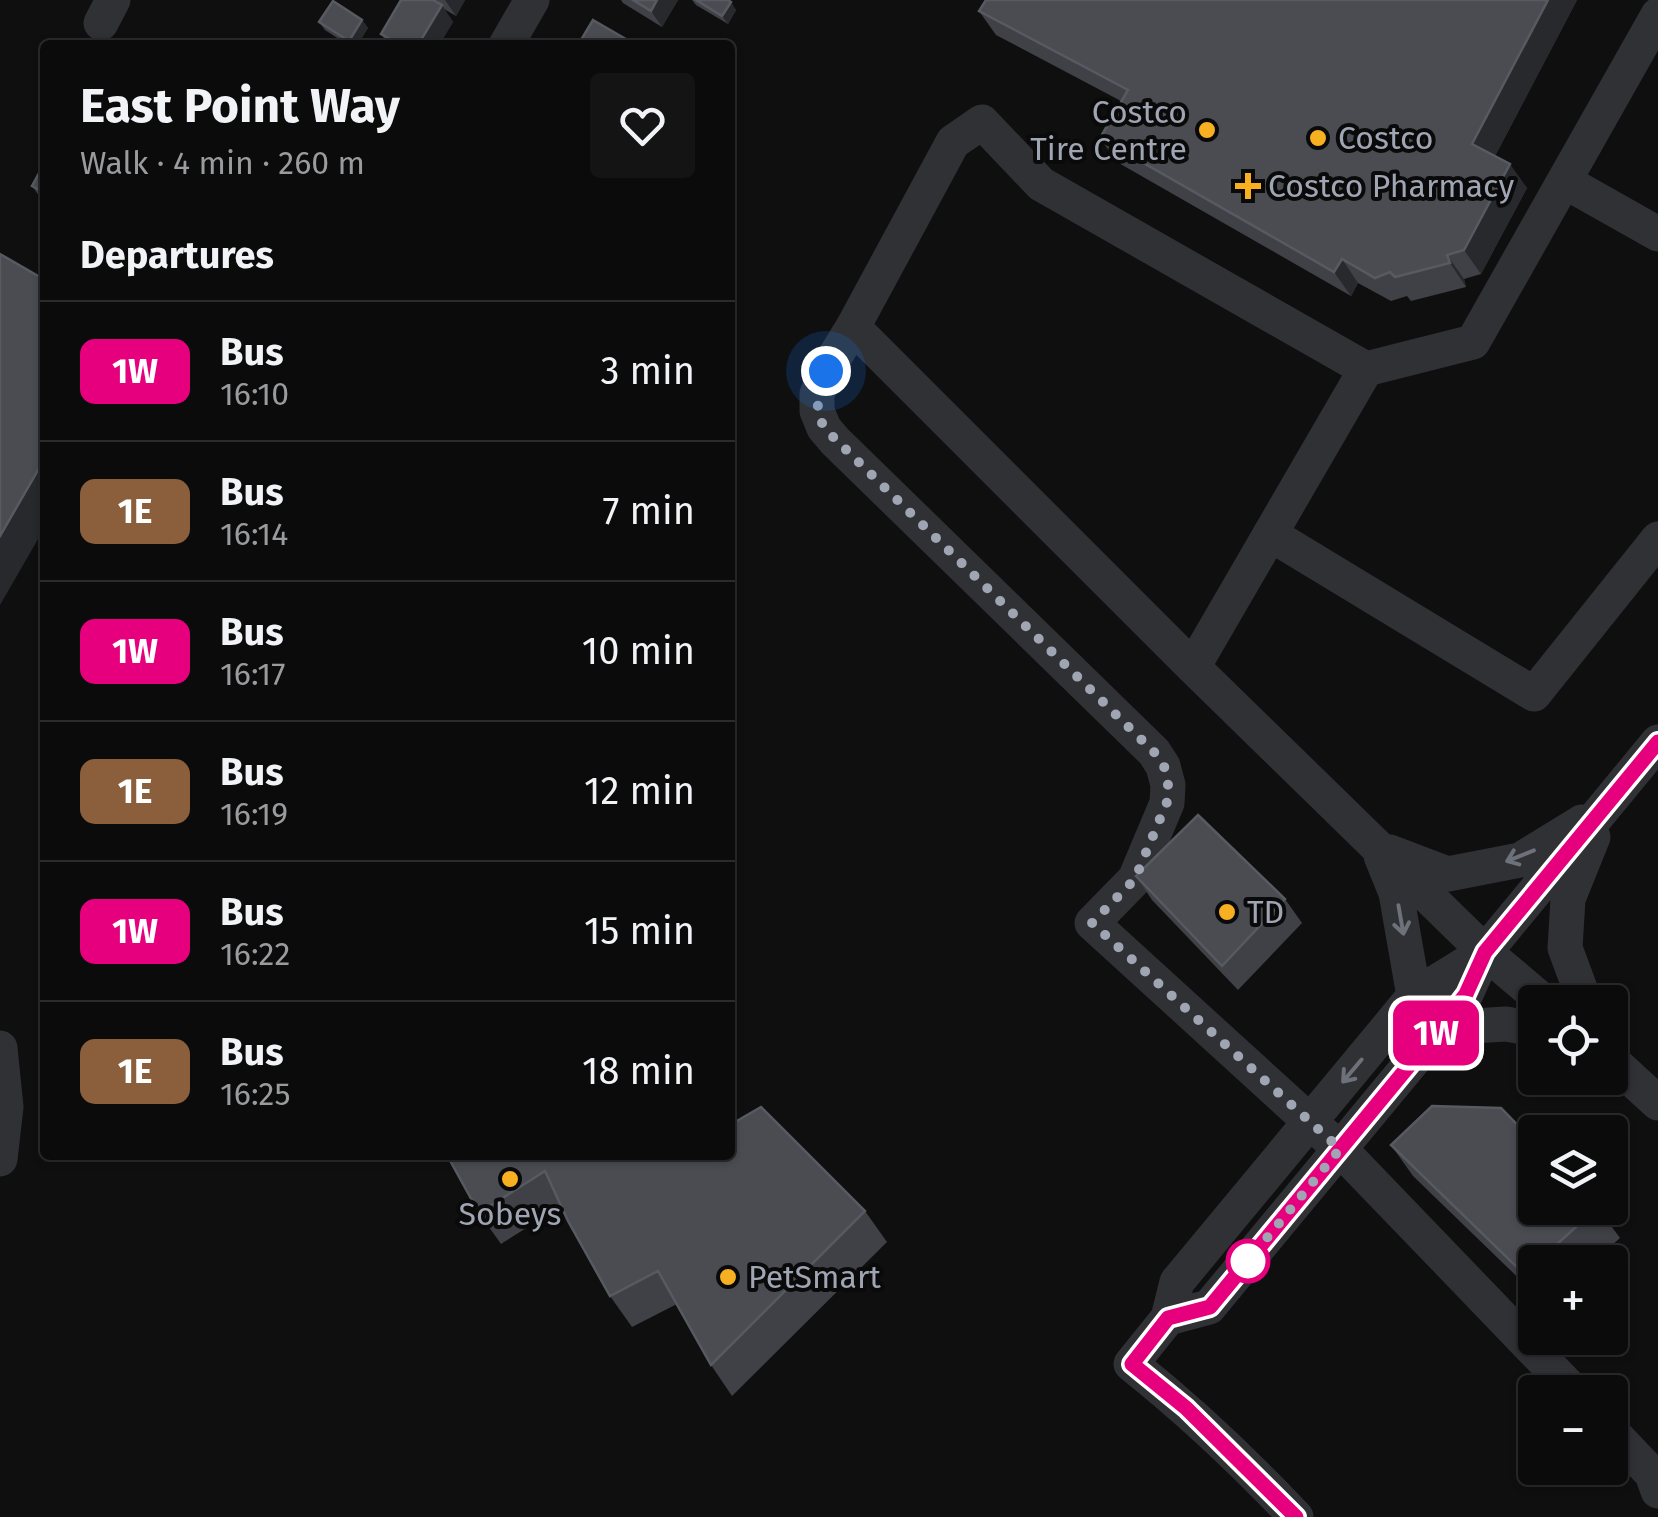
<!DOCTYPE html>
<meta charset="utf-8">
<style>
body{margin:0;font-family:"Fira Sans",sans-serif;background:#141415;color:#f1f3f6;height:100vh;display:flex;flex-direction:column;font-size:38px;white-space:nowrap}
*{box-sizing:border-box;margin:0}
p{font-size:32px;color:#9a9b9d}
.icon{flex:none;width:55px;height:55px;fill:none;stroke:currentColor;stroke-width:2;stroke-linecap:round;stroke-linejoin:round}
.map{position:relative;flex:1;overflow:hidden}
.details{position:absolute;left:40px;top:40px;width:695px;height:1120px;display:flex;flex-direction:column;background:#0b0b0c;border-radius:10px;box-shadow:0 2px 8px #0004,0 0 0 2px #2b2b2d}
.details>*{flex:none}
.badge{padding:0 20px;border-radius:15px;font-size:35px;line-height:65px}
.controls{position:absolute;left:1518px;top:985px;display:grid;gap:20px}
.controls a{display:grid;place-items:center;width:110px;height:110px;border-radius:10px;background:#0b0b0c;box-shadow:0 2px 8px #0004,0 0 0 2px #2b2b2d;font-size:50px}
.you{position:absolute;width:50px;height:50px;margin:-25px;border:8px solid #fff;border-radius:50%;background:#1a73e8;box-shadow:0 0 0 15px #1a73e833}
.map>.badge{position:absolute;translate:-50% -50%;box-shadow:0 0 0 5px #fff}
h2{padding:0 40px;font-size:38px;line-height:90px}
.round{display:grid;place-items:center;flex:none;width:105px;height:105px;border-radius:10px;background:#141415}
.overview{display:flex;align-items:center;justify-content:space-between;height:170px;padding:0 40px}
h1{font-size:48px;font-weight:700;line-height:75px}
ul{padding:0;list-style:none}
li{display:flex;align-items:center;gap:30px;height:140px;padding:0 40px;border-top:2px solid #2b2b2d}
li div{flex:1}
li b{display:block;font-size:38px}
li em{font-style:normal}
li .badge{min-width:110px;font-weight:700;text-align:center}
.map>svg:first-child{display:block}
</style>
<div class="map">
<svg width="1658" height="1517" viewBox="0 0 1658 1517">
<rect width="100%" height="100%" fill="#0f0f10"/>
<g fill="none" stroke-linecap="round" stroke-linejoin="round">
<!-- minor -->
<path stroke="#303135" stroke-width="35" d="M101,23L113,0
M506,45L532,0
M1564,181L1658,234
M853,327L1193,667L1485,952L1544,1002
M1366,369L1041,184L982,122L953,142L853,327L826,371L817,394V411L824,428L835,441L1154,752L1163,766L1168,785L1167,803L1135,879L1092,923L1340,1149L1574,1392
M1270,534L1534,694L1658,539
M1193,667L1366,369L1473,342L1658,15
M1390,852L1448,874L1520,860L1582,822
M1381,856L1396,893L1414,996
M1585,1002L1565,948L1568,899L1593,837
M1440,1028L1506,1024L1535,1029
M0,1048L6,1107L0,1159
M1610,1059L1658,1103
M1168,1318L1209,1307L1440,1028L1466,994L1485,952L1658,742
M1610,1430L1652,1474L1658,1491
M1296,1517C1244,1462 1190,1411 1131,1364L1168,1318L1177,1282L1414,996L1485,952"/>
</g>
<!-- wall -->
<path fill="#3f4146" d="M401,0H465L456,16L444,9L453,22L439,45H389L381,34Z
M621,0H678L662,27L623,3Z
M692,0H728L736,10L728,24L696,5Z
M986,0H1577L1495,156L1527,188L1481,274L1464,279L1466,287L1411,301L1407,296L1391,301L1358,283L1351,296L1117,162L1100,138L1121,101L996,35L979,11Z
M362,20L368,28L357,45H348L325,30L319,22Z
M45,162V204L32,186Z
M1136,876L1285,899L1302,923L1238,990L1152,900Z
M732,1124L865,1211L887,1242L732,1396L711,1365L677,1304L632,1327L610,1296L561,1206L501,1244L479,1213L447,1155Z
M1391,1145L1535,1208H1598L1620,1238L1593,1262H1535V1294L1413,1176Z"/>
<!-- shaded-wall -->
<path fill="#28292c" d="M445,0H465L456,16Z
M657,0H678L662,27L651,11Z
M1548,0H1577L1489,168L1472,144Z
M731,2L736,10L728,24L722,16Z
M442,5L453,22L439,45H418Z
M362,20L368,28L357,45H352L349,41Z
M1510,164L1527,188L1481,274L1464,250Z
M1447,255L1464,279L1466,287L1450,263Z
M1342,259L1358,283L1351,296L1334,272Z
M45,458V527L0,605V536Z"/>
<!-- building -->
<path fill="#4a4c52" stroke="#575a61" stroke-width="2.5" d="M401,0H433L442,5L418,45H401L381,34Z
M633,0H657L651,11Z
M696,0H728L731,2L722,16Z
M986,0H1548L1472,144L1510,164L1464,250L1447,255L1450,263L1395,277L1390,272L1375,278L1342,259L1334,272L1100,138L1128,90L979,11Z
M333,1L362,20L349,41L319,22Z
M593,20L631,42L630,45H578Z
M45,162V193L32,186Z
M0,254L45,280V458L0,536Z
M1198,815L1285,899L1222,966L1136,876Z
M1432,1106L1501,1108L1535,1143V1208H1597L1524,1274L1391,1145Z
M761,1107L865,1211L711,1365L658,1271L610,1296L568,1221L545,1171L479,1213L447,1155H730V1125Z"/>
<!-- one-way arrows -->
<defs><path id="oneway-shaft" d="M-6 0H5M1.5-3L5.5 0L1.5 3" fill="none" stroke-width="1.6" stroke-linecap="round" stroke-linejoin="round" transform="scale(2.5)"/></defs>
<g stroke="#6d717a">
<use href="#oneway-shaft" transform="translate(1520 856) rotate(158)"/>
<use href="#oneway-shaft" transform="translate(1401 920) rotate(80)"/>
<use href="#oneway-shaft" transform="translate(1352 1071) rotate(130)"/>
</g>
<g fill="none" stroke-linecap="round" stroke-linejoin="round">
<!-- line casing -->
<g stroke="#fff" stroke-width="22">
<path id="line" d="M1296,1517L1186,1408L1132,1364L1168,1318L1210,1307L1440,1028L1466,994L1485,952L1658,742"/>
</g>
<!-- line -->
<use href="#line" stroke="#e6007e" stroke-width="15"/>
<!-- walk -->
<path stroke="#9fa5b2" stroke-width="10" stroke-dasharray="0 18" d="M826,371C817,395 814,404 824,428L1154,752L1164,766L1168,785L1167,802L1135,879L1092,923L1340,1149L1248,1261"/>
</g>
<!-- markers -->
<g fill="#f6b021" stroke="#0a0a0b" stroke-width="4">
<circle cx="1207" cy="130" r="10"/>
<circle cx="1318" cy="138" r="10"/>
<path d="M1243 171h10v10h10v10h-10v10h-10v-10h-10v-10h10z"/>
<circle cx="1227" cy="912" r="10"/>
<circle cx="510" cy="1179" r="10"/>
<circle cx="728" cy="1277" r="10"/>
</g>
<circle fill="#fff" stroke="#e6007e" stroke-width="5" cx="1248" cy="1261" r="20"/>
<g text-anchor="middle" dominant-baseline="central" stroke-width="8" stroke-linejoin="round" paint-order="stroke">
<!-- poi labels -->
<g font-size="32" fill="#9fa5b2" stroke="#0a0a0b" text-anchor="start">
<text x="1187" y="112" text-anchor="end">Costco<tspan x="1187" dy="37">Tire Centre</tspan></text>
<text x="1338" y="138">Costco</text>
<text x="1268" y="186">Costco Pharmacy</text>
<text x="1247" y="912">TD</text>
<text x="510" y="1214" text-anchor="middle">Sobeys</text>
<text x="748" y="1277">PetSmart</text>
</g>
</g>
</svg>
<div class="controls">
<a><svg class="icon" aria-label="locate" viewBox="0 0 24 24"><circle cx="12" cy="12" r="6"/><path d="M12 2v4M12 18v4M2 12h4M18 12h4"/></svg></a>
<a><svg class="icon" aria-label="layers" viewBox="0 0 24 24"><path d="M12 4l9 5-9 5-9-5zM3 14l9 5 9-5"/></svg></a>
<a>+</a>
<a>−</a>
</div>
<div class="you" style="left:826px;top:371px"></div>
<b class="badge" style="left:1436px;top:1033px;background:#e6007e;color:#fff">1W</b>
<section class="details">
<div class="overview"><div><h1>East Point Way</h1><p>Walk · 4 min · 260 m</p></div><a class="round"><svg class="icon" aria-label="heart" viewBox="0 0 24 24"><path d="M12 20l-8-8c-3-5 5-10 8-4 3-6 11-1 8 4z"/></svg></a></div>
<h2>Departures</h2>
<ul>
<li><span class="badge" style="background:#e6007e;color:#fff">1W</span><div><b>Bus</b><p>16:10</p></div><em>3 min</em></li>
<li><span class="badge" style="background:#8b5e3c;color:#fff">1E</span><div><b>Bus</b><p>16:14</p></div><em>7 min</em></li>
<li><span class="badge" style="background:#e6007e;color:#fff">1W</span><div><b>Bus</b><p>16:17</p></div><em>10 min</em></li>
<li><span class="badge" style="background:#8b5e3c;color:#fff">1E</span><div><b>Bus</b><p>16:19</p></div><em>12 min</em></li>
<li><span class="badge" style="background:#e6007e;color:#fff">1W</span><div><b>Bus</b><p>16:22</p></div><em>15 min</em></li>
<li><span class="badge" style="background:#8b5e3c;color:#fff">1E</span><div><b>Bus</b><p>16:25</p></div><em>18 min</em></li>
</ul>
</section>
</div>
